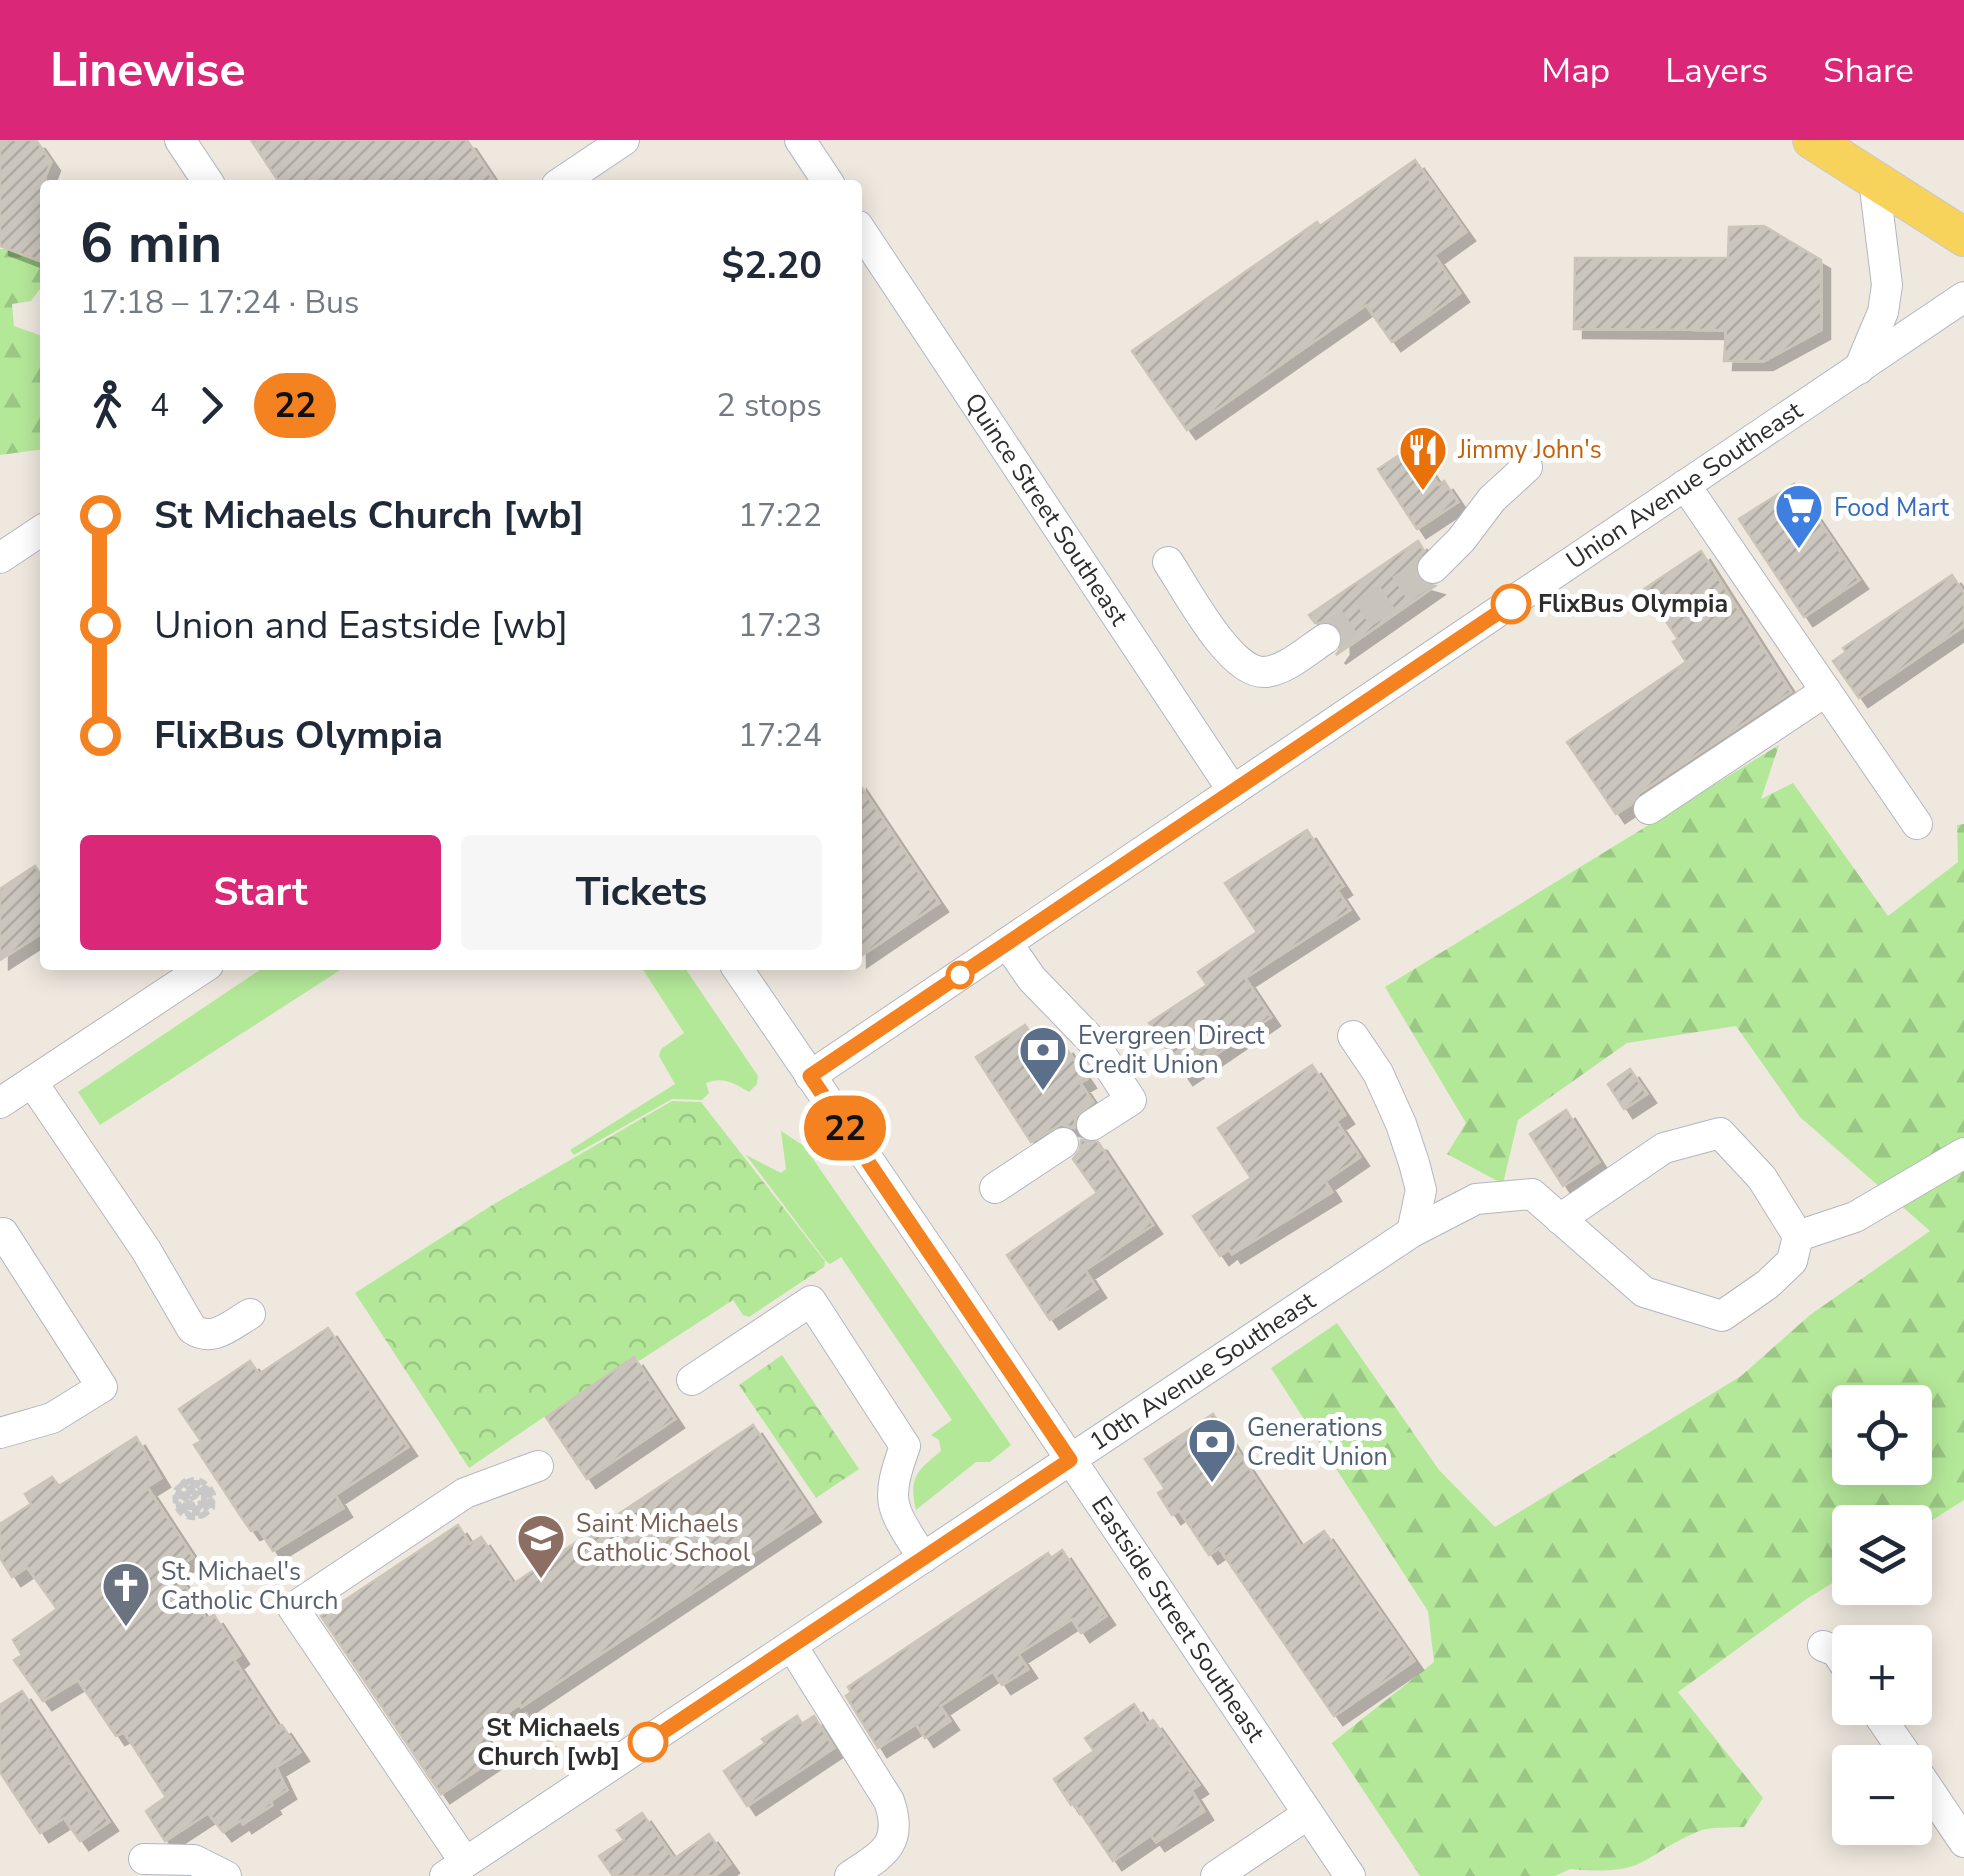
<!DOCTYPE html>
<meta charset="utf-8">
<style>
body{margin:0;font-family:"Nunito Sans",sans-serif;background:#f6f6f7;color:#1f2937;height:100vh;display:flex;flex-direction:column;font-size:38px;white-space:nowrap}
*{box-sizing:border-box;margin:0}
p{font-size:32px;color:#747a83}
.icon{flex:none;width:55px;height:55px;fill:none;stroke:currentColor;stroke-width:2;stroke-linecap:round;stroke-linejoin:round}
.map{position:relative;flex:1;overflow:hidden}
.panel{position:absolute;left:40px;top:40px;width:822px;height:790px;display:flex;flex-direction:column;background:#fff;border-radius:10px;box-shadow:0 5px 25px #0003}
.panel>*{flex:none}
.badge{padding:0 20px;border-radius:32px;font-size:35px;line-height:65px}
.buttons{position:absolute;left:1832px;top:1245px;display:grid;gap:20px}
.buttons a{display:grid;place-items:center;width:100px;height:100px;border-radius:10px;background:#fff;box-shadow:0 5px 25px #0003;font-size:50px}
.map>.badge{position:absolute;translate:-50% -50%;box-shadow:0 0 0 5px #fff}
.legs{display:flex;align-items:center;gap:15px;height:110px;padding:0 40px;font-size:32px}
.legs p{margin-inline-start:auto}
.head{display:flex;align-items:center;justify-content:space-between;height:170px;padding:0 40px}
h1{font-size:55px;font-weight:700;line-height:75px}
.cta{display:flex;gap:20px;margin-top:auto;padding:20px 40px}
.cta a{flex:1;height:115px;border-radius:10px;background:#db2777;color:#fff;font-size:40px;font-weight:700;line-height:115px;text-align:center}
.cta a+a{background:#f6f6f7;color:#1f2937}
ul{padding:0 40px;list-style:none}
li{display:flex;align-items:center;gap:35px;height:110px;font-size:38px}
li i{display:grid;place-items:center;width:15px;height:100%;margin:0 12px;background:currentColor}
li i::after{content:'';width:25px;height:25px;margin:-12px;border:8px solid;border-radius:50%;background:#fff}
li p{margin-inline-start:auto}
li:first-child i{background:linear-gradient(#0000 50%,currentColor 0)}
li:last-child i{background:linear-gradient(currentColor 50%,#0000 0)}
header{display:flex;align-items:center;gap:60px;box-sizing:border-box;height:140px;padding:0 50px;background:#db2777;color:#fff}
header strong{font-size:48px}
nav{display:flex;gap:55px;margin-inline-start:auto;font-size:35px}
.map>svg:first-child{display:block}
</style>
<header>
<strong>Linewise</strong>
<nav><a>Map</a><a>Layers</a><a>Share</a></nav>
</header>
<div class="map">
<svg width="1964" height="1736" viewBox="0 0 1964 1736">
<defs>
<pattern id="forest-firs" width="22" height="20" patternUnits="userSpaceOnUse" patternTransform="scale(2.5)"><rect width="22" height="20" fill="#b4e899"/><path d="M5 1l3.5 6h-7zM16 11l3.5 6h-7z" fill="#9bc784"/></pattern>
<pattern id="park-crowns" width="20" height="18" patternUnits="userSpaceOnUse" patternTransform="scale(2.5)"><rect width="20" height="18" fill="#b4e899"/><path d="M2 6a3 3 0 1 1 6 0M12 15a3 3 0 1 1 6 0" fill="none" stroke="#9bc784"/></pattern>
<pattern id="building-hatch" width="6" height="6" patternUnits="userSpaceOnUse" patternTransform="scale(2.5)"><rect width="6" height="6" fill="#cbc6bd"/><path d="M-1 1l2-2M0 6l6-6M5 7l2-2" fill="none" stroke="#afaaa3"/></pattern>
<filter id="shadow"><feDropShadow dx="9" dy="9" stdDeviation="0" flood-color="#0004"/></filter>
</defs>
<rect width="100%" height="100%" fill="#efe8df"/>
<!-- forest -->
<path fill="url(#forest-firs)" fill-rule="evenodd" d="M45,86V142L31,161L12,164L14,186L45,197V309L0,315V109H10Z
M1779,605L1761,659L1793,643L1888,776L1958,722L1957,685L1964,684V1360L1915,1391V1382H1850V1432L1805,1460L1678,1552L1763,1658L1744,1687C1730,1688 1710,1686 1697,1692C1637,1718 1649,1736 1570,1729L1555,1736H1420L1332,1603L1434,1522L1428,1471L1271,1228L1337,1183L1439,1330L1495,1387L1741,1236L1810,1175L1930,1091L1800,977L1736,886L1627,903L1518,980L1503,1044L1447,1014L1466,983L1385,847ZM1850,1262H1915V1328H1850Z"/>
<!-- park -->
<path fill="url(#park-crowns)" d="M672,961L701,962L825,1121L824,1127L749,1177L743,1175L733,1160L639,1221L634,1216L469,1328L355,1153L494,1064Z
M782,1215L859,1329L816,1358L739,1245Z"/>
<!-- garden -->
<path fill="#b4e899" d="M267,825H348L100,985L78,952Z
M640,825H683L758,936L757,944L749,952C734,943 723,936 706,943L709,953L702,960L672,959L574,1015L570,1010L675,944L659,916L661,909L684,893Z
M781,991L804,1006L1011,1305L990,1322H976L916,1370C908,1337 918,1330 941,1311L939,1300L931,1295L952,1280L841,1117L830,1124L826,1121L746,1015L781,1033L786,1029Z"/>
<!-- building -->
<path fill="url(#building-hatch)" stroke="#cbc4b8" stroke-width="2.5" filter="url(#shadow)" d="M0,0H36L51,22L45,37V123L0,106Z
M251,0H467L497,45H281Z
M1415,20L1466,92L1434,115L1460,153L1392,202L1366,165L1187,290L1132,211L1317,82L1320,86Z
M1764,86L1821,120V190L1764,221H1724L1726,190L1574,189L1575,118H1728L1729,87Z
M1413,306L1439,345L1444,341L1458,362L1417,389L1378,329Z
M1794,344L1859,440L1804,477L1739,379Z
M1418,401L1424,411L1415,422V434L1421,442L1435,446L1336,515L1342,506L1341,489L1332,482L1315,483L1309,475Z
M1701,411L1791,552L1639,653L1631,664L1616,674L1567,602L1686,522L1673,502L1678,499L1644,449Z
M1952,435L1964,453V486L1859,558L1833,521L1846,512L1843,508Z
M858,642L939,763L858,818Z
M1307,690L1343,746L1337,750L1350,770L1245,838L1271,877L1184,936L1149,883L1207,845L1198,832L1257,792L1225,743Z
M35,726L45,741V791L0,820V749Z
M1025,885L1038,904L1045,899L1047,903L1050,900L1056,910L1064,905L1087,939L1080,943L1093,962L1076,976L1074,988L1061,984L1031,1002L976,917Z
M1312,925L1345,975L1336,981L1360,1017L1325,1041L1332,1052L1232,1114L1229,1109L1220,1116L1193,1076L1251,1038L1218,988Z
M1630,929L1647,954L1624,969L1608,944Z
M1566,970L1599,1022L1563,1046L1530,994Z
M1081,1000L1098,1002L1153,1085L1085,1130L1097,1149L1050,1180L1007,1115L1097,1053L1073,1019L1080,1010Z
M328,1188L408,1307L335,1355L343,1368L273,1411L258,1388L251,1391L242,1378L194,1305L201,1301L179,1269L250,1221L259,1234Z
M634,1217L675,1279L587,1339L546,1277Z
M1213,1274L1301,1407L1324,1391L1414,1521L1334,1576L1219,1408L1209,1415L1179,1370L1172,1375L1158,1353L1165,1349L1145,1319Z
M753,1285L812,1373L521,1567L520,1564L481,1591L498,1616L441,1654L321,1476L458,1385L470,1404L481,1397L513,1444Z
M136,1297L161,1338L147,1347L193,1417L174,1429L206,1479L214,1475L240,1515L234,1520L278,1587L282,1585L300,1612L276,1627L287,1650L270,1661L272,1665L243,1684L241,1680L223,1692L208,1673L165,1701L146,1671L166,1657L124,1592L116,1596L78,1540L43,1561L14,1520L22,1515L13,1500L57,1469L27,1427L12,1437L0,1418V1384L31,1364L25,1354L52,1337L59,1346Z
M1062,1410L1106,1476L1081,1493L1072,1479L1018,1514L1028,1529L1002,1545L993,1531L940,1566L950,1581L925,1598L916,1584L878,1608L846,1556L851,1552L848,1547L1048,1413L1051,1418Z
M22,1551L109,1682L80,1701L64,1678L40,1693L0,1632V1565Z
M1134,1564L1147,1584L1153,1580L1199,1645L1191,1650L1204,1671L1156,1702L1151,1695L1113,1721L1074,1663L1071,1665L1054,1639L1094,1611L1085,1598Z
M797,1576L802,1584L814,1576L834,1608L747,1666L724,1631L765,1603L762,1599Z
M642,1673L674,1719L709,1694L730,1724L714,1736H613L599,1716L624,1700L617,1690Z"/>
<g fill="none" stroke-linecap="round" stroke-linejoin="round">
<!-- minor-tunnel -->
<path stroke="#c8c3bb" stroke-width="30" stroke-dasharray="30 15" stroke-linecap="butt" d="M1325,499L1433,428"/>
<!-- minor casing -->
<g stroke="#b3b6c1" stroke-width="32">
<g id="minor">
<path d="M180,0L210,45"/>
<path d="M800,0L830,45"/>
<path d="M557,45L624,0"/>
<path id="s1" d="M858,86L1233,651"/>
<path d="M1859,229L1883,172L1887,145L1874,40"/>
<path d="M1685,345L1917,684"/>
<path d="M0,418L45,388"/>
<path d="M1168,422C1186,449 1229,532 1263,532C1284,532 1308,510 1325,499"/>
<path d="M1433,428L1461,400L1492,359L1527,327"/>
<path d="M1649,669L1826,551"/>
<path d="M1007,803L1032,839L1093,902L1131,960L1092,985"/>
<path id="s2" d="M735,825L945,1132L1350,1736"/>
<path d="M1353,896L1378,933L1401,984L1414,1023L1421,1050L1412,1092"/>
<path id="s3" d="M810,936L1964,157"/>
<path d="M32,942L146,1110L192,1189C213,1203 231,1185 250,1174"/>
<path d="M0,963L208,825"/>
<path d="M995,1048L1063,1003"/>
<path d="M0,1095L3,1093L102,1247L52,1278L0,1293"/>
<path d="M1798,1096L1855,1077L1964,1013"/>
<path d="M692,1240L811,1161L905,1306C884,1364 891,1367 923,1418"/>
<path d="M792,1506L889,1661C904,1704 883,1714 850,1736"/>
<path d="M1823,1506L1836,1511L1850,1532"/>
<path d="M1874,1568L1911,1622"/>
<path d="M1915,1629L1964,1702"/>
<path d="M144,1719L194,1720L226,1736"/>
<path d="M465,1722L293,1468L465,1353L538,1326"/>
<path id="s4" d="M445,1736L1412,1092L1476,1059L1532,1054L1644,1152L1722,1176L1768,1144L1792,1121L1798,1096L1762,1038L1720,993L1664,1008L1560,1079"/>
<path d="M1216,1736L1308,1674"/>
</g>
</g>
<!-- major casing -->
<g stroke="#c8c8c8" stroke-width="40">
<path id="major" d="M1812,0L1964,97"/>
</g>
<!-- path -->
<path stroke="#c8c8c8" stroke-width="6" stroke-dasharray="8 5" stroke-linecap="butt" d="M182,1340L187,1346L196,1345L207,1349L198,1343H186C197,1335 208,1344 213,1354L212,1368L205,1374L211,1361L210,1352L208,1366C198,1377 191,1373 181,1369L191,1376L203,1375C184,1383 171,1368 177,1349L182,1345L177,1356L179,1367L184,1349L182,1364L192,1372L205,1366L207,1358L203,1350L190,1348L202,1352H193L200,1357L201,1365L204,1356V1363L197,1369L188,1367H197L189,1363L188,1355L184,1362L189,1351L194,1360
M485,1593L531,1573L558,1614"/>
<!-- minor -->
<use href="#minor" stroke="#fff" stroke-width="30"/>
<!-- major -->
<use href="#major" stroke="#f8d35b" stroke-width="38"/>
</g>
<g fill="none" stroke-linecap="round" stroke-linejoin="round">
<!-- line-1 casing -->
<g stroke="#fff" stroke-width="22">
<path id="line-1" d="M648,1602L1070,1320L810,936L1511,464"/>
</g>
<!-- line-1 -->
<use href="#line-1" stroke="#f58220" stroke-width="15"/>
</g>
<!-- icons -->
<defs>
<g id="restaurant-pin" transform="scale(2.5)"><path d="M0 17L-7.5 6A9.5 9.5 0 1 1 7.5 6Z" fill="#e8710a" stroke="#fff"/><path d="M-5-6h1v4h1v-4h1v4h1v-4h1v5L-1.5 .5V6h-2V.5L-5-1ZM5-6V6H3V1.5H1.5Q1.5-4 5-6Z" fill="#fff"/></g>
<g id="supermarket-pin" transform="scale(2.5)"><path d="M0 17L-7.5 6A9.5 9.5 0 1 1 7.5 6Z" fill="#3f7fe0" stroke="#fff"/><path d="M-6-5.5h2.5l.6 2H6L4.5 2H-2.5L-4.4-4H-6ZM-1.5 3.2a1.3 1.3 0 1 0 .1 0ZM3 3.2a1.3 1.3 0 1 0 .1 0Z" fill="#fff"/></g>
<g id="bank-pin" transform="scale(2.5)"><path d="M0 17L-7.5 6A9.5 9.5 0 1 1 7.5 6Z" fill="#5c6f8a" stroke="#fff"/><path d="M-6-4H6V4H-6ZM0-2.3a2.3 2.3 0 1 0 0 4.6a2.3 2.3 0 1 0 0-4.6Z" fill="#fff"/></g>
<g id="school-pin" transform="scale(2.5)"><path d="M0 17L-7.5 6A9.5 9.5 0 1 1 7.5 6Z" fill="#8d6e63" stroke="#fff"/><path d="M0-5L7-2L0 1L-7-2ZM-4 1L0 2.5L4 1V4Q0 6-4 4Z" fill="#fff"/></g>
<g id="church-pin" transform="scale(2.5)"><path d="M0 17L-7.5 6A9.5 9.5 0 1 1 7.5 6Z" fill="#6b7280" stroke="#fff"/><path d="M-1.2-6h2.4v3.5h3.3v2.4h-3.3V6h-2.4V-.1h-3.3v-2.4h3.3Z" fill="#fff"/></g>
</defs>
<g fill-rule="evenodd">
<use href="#restaurant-pin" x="1423" y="310"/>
<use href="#supermarket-pin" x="1799" y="368"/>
<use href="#bank-pin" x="1043" y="910"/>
<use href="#bank-pin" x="1212" y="1302"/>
<use href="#school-pin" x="541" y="1398"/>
<use href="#church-pin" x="126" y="1446"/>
</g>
<!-- markers -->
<g fill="#fff" stroke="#f58220" stroke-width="5">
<circle cx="1511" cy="464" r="18"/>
<circle cx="960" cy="835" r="12"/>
<circle cx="648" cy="1602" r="18"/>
</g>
<g text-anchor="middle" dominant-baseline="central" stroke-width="10" stroke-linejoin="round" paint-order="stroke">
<!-- food labels -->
<g font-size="25" fill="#c56008" stroke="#fff" text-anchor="start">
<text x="1458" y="310">Jimmy John's</text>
</g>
<!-- street labels -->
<g font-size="25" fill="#2d2d2d" stroke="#fff">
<text stroke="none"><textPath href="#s3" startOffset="1055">Union Avenue Southeast</textPath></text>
<text stroke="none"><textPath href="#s1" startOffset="340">Quince Street Southeast</textPath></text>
<text stroke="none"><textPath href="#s4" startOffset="910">10th Avenue Southeast</textPath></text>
<text stroke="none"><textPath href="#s2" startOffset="790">Eastside Street Southeast</textPath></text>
</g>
<!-- shop labels -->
<g font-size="25" fill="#366cbe" stroke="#fff" text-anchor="start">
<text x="1834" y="368">Food Mart</text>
</g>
<!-- stop labels -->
<g font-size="25" font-weight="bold" fill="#2d2d2d" stroke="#fff" text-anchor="start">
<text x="1538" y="464">FlixBus Olympia</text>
<text x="620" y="1588" text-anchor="end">St Michaels<tspan x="620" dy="29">Church [wb]</tspan></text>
</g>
<!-- service labels -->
<g font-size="25" fill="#4e5e75" stroke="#fff" text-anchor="start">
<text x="1078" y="896">Evergreen Direct<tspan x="1078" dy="29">Credit Union</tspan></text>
<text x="1247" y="1288">Generations<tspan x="1247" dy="29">Credit Union</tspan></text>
</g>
<!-- education labels -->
<g font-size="25" fill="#785e54" stroke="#fff" text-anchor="start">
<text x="576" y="1384">Saint Michaels<tspan x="576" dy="29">Catholic School</tspan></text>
</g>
<!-- worship labels -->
<g font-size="25" fill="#5b616d" stroke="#fff" text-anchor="start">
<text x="161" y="1432">St. Michael's<tspan x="161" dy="29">Catholic Church</tspan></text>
</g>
</g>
</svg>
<div class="buttons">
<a><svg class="icon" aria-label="locate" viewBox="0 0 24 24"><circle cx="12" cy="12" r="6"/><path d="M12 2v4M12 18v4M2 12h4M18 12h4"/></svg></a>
<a><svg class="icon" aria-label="layers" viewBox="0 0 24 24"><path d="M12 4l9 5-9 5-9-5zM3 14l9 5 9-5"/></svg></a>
<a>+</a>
<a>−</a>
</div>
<b class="badge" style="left:845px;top:988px;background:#f58220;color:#111">22</b>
<section class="panel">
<div class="head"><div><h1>6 min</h1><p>17:18 – 17:24 · Bus</p></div><b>$2.20</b></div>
<div class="legs"><svg class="icon" aria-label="walk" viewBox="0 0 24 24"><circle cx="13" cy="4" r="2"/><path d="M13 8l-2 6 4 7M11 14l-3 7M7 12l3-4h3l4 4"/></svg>4<svg class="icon" aria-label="forward" viewBox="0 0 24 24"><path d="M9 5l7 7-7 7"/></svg><b class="badge" style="background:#f58220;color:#111">22</b><p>2 stops</p></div>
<ul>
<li><i style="color:#f58220"></i><b>St Michaels Church [wb]</b><p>17:22</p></li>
<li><i style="color:#f58220"></i><span>Union and Eastside [wb]</span><p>17:23</p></li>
<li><i style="color:#f58220"></i><b>FlixBus Olympia</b><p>17:24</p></li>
</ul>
<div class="cta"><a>Start</a><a>Tickets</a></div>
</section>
</div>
